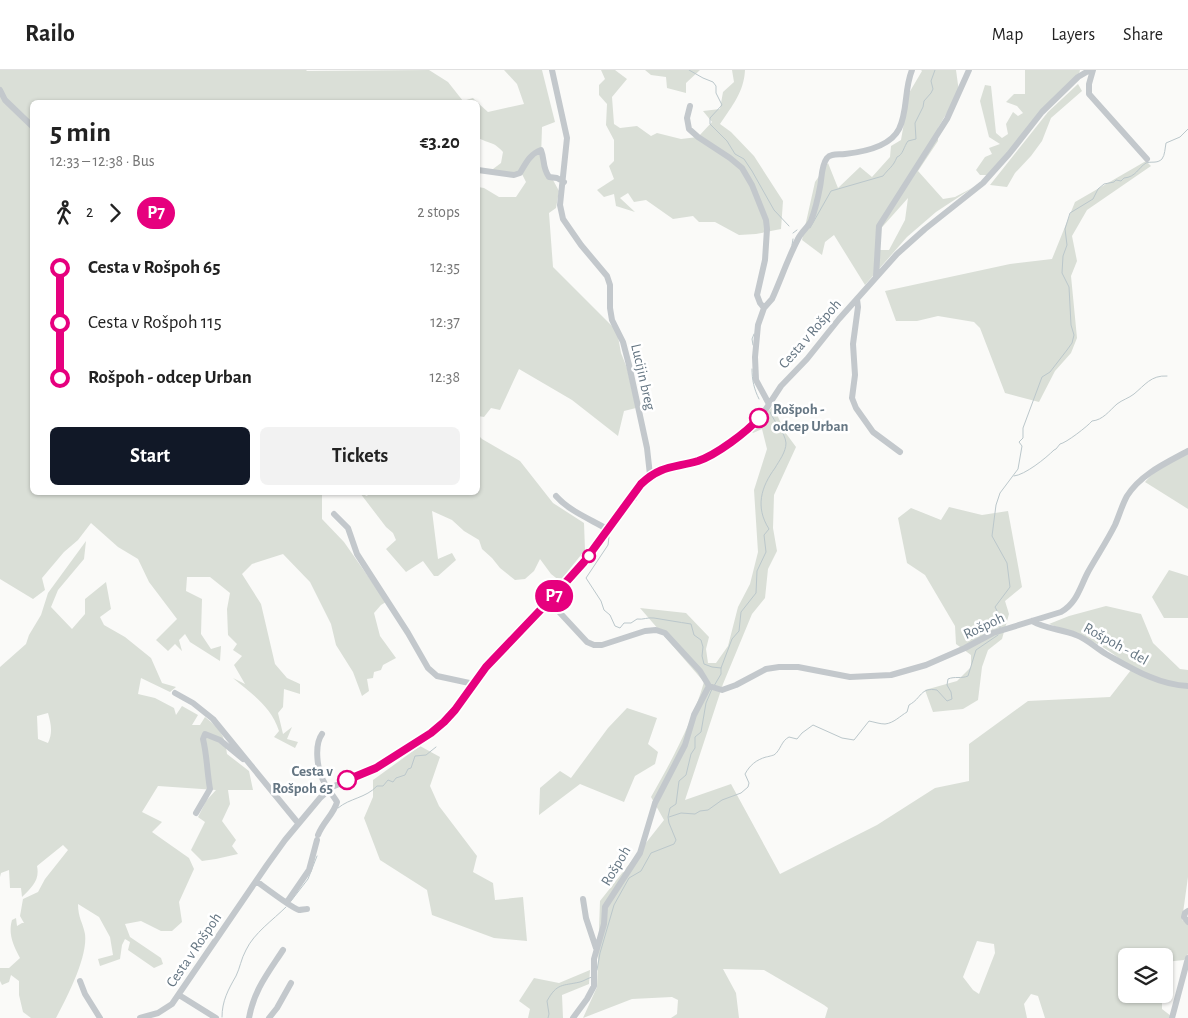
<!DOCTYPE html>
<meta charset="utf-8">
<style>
body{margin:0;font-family:"Alegreya Sans",sans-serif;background:#f2f2f2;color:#222;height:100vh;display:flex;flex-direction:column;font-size:19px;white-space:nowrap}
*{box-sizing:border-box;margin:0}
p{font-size:16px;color:#767676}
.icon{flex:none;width:28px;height:28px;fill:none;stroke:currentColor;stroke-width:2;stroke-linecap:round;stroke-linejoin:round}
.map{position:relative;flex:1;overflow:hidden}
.drawer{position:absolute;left:30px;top:30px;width:450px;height:395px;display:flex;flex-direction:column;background:#fff;border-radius:8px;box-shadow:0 1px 4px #0004}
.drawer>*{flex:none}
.badge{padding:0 10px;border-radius:16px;font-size:18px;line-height:32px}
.fabs{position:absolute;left:1118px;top:878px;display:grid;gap:10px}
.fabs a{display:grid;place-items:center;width:55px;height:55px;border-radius:8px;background:#fff;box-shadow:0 1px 4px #0004;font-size:25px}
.map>.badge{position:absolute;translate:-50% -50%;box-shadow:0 0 0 2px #fff}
.legs{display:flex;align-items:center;gap:8px;height:55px;padding:0 20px;font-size:16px}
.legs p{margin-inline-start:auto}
.overview{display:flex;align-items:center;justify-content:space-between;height:85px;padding:0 20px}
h1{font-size:28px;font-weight:700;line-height:38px}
.button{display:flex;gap:10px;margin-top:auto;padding:10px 20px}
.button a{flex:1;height:58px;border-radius:8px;background:#111827;color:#fff;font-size:20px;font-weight:700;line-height:58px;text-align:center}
.button a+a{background:#f2f2f2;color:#222}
ul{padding:0 20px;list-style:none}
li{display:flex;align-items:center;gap:18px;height:55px;font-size:19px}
li i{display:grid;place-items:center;width:8px;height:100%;margin:0 6px;background:currentColor}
li i::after{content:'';width:12px;height:12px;margin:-6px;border:4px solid;border-radius:50%;background:#fff}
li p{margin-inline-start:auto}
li:first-child i{background:linear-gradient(#0000 50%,currentColor 0)}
li:last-child i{background:linear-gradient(currentColor 50%,#0000 0)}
header{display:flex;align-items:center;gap:30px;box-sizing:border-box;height:70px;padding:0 25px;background:#fff;border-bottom:1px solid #e0e0e0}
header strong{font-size:24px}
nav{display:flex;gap:28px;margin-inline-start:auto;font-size:18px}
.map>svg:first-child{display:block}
</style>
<header>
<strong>Railo</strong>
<nav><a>Map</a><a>Layers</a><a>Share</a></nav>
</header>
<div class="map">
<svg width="1188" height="948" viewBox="0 0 1188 948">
<rect width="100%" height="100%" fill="#fafaf8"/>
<!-- green -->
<path fill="#dadfd7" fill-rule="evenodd" d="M0,0H306L307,1L429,0L448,12L463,31L473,28L477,32H32V422L322,423V449L344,472L386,532L381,535L374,543L380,566L396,588L383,595L381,600L374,602L373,608L367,609L369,621L362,626L353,602L336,575L331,554L310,512L283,484L252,494L242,504L261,534L275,594L287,608L300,614V624L284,619L283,637L278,643L283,664L292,657L287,669L298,672L295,678L274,667L279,661C271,636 252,624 233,608L245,614L234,595L242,586L233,580L237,574L228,565L227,539L230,523L210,507H187L186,521L202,529L201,564L211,579L221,576L220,591L190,572L185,564L179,570L182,581L175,574L168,581L156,570L177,549L149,512L138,489L118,477L91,453L78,470L64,482L42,508L45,520L33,529L0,509Z
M504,0H542L555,52L542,57L541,88L559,121L556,138L549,143L553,197L617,261L621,283L627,298L636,338L624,341L618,366L572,330L519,299L500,340L491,338L484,347L478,346V117L484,118L499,127H516L526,112L521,102H489L501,93L503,82C493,71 490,74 478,68V33L488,42L524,34L517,14Z
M601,0H615L627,9L612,27L614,54L620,58L637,56L651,66L657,63L681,69L698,67L712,52L703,41L720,39L723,22L734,12L732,0H745C744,22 732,36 720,54L731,62L754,86L783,131L781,159L756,164L739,165L715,152H699L693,146L673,149L646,130L634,132L628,123L620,128L635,142L616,136L614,124L604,127L597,120L614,109L609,96L614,91V70L606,55L607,34L599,25V15L605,9Z
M645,0H700L686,13V23L667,18L666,7L651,5Z
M921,0H956L959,22L938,58V71L918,101L943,129L955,127L974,117L936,142L907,167L865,215L834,165L825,172L822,185L802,170L815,112L828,93L838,118L860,97L872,107L890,87L891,76L901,70L909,23L922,1ZM908,128L905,150L889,180H877L876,164Z
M1025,0H1080L1079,4L988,105H980L976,100L985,87L992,84L989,78L1000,74L989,67L980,31L985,15L991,16L996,63L1002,68L1008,64L1006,54L1013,42L1018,46L1023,43L1017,36L1006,32L1014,24H1025Z
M1078,14L1082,21L1051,48L1042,71L1031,86L1015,103L1007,117L990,115L1048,42Z
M1146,91L1151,96L1087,140L1072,166L1077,191L1071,206L1077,268L1071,283L1055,301L1039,332L1005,323L980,258L974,252L938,246L917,251H896L885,221L1010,194L1052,189L1075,132Z
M773,336L785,362L796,377L774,425L773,458L777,481L768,499L765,528L752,544L723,614L685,730L731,714L780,804L877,755L935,718L969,711V674L1028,631L1110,627L1131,600C1110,576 1078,564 1049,554L1069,546L1106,536L1141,544L1153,573L1180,599L1188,600V807L1182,850L1188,853V884L1184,890L1165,892L1164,897V886H1126V924H1162V939L1171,946L1170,948H1045L1038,926L1031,924L1024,934L1027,948H825L828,938L824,935L764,900L723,899L736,923L739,948H671L677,944L678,930L672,927L632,929L583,948L597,917L600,831L664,750L651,727C671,692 693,651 704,612L640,538L686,543L709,567L706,579L708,593H716L728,576L738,537L750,514L758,482L754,420L767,379L762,359L753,363L750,360ZM977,871L994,874L995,883L979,924L973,920L963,907Z
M478,365L482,369L520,391L553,433L584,453L585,480L560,511L551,504L540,489L534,501L525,509L515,510L500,498L492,488L482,479L479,470L464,461L452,450L432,441L438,489L452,483L456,490L438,506H434L423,491L406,502L386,479L396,470L393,463L386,457L360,423L367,426L370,422H478Z
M1188,383V439L1145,412L1154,402Z
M949,437L982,445L1008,441L1022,517L1005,531L1009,544L1002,569L988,580L982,597L978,630L963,639L933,642L925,620L957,611L971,597V585L956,574L955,556L925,505L907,493L898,448L911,438L941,450Z
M86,471L84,489L58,520L51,537L72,559L85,544V529L106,512L111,539L100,547L104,555L125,567L151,588L162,613L176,617L170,622L141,608L138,624L155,628L174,638L176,645L182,636L198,645L192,655H200L205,647C220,659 225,665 227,684L249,701L253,720H228L230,734L222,751L236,770L232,776L238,784L216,789L202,791L191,780L205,752L198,747L206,731L216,720L158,716L142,742L162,752L152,762L189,788L194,799L179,832L182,852L172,861H161L141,851L125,854L130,867L161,888L163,894L154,898L128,880L130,872L125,869L122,875L120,889L100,896L98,889L113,885L110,867L99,847L78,834C78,848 83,853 85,864C88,887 67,927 56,948H31L23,942L19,925V911L11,905L9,912L2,915L0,911V898H9L20,888C13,875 8,864 12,850L16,848L17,856L22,853H24L20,846L23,829L38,822L45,809L68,780L63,775L37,796C40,810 32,817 22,827L21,818H10L9,800L1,803L0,807V597L26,574L29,565L41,545L48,523ZM48,643C51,654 53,662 48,673L38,669L37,646Z
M1169,500L1188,506V548H1164L1152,527Z
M627,638L657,648L648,674L658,682L655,694L635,706L624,732L580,714L539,745L540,718L560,701L571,708L608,658Z
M420,676L440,687L430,716L439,736L477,786L473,802L493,813L495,830L523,827L527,871L494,868L432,845L427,820L380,790L364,748L373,727V710Z
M590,900L589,914L562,925L563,948H528L530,939L519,931L534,908L559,913Z"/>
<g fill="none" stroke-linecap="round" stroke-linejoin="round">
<!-- stream -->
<path stroke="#bbc7cb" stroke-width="1" d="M689,0L703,8L713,12L716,16V23L722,35L710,48V54L727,71L735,84L744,89L752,101L774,140L789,156
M810,158L831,121L883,106C889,98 893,97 897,87C903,85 904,76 908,71L916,69L915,53L923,37L924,31L931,23L933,19L931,11L935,0
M793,163L797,160
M792,175L793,169
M753,275L752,269L754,264
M752,299C752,310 754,319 759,329
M1014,406C1025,405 1046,388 1054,380L1056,379L1060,374C1066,373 1088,356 1092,351C1103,350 1109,341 1117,334C1122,330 1129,328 1134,324C1145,315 1151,305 1167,306
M629,436L633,430H636
M610,463L623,444
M609,467L608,475L586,508L601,531L604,540L610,545L615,556L620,558L624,553H631L637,549C643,550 648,547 654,548C666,550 678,552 691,554L694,565L701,570L703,577L702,586L704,594L712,597L721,598
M1000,559V546L995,537L1010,517L1007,493L992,466L996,435L1000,423L1018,399L1022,376L1019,372L1023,368V358L1042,307L1050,302L1067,280L1072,273L1074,265L1071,255L1069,217L1062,203L1063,186L1067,175L1065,159L1070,143L1093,129L1098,119L1104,114L1114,112L1116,110L1121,111L1124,108C1136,107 1138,98 1146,93C1151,91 1157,94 1162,89C1165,85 1165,78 1166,73L1180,67L1188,59
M714,616L721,604V598L732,569L739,561L741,542L756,523L757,501L766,482L764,465L769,459C755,437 761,417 775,398C779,391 786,382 786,373C785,362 774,352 770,342
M338,738C350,728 366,728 377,716H383L388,710L393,712L396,708L405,705L408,699L411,698L415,686L426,685L436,677
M669,747L681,743L695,744L700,741L708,740L722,730L741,723L748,717L749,713L745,704C750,695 756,690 766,687C767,687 774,685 774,685C781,680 781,671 789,667L797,669L802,663L813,655L842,668L854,670L869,651C874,652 880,654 885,654C894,653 900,646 907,642L909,635C922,628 920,617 937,620L947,631L952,629L951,622L947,615L948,609C955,606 961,609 968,606L976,580L998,565
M291,831L308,809L317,786
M597,900L600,883L614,835L629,808L641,801L651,783L674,774L676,770L669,753L668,747L670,738L676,734L679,711L686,705L691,684L695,678V667L701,662L706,633L712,619
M222,947C222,931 228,920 236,906C240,898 241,889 246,880C254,863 273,850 286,837
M548,948L549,944L547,931C557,913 562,916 580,912C584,911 588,908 592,907"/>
<!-- minor -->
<path stroke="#c3c8cc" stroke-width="6" d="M552,0L567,68L560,135L563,149L581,175L607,206L610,215V238L612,250L623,272L629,295L647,378L650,405
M1093,0L1089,14V24L1147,89
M0,20L5,30L32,56
M690,36L687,48L689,59L698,67L730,88L742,98L752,115L766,150L767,159L765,190L757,225L760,233L764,238
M478,100L514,105L520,103C526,93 530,84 541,80C545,90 542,97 549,107L557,108L564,112
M876,207L879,156L947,49L969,0
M857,229L858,237L853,274L855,305L852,328L856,338L873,362L900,382
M769,334L756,310L755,287L758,255L764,238L772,229C781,209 788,188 798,169C801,162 808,157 811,151C815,140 818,128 820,117C822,108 821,96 827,88C831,83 839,85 845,84C863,82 890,77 899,59C908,41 904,19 912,0
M556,426C569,441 590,449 607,459
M334,444L348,458L357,484L408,563L428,598L437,606L474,614
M549,531L587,572L594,575H602L645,561L656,560L665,563L700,601L709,616
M1032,551C1045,559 1062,559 1076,565C1087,569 1096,578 1106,584C1131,598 1158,615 1188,616
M709,616L722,620L736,615L766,599L779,597H798L850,607L891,605L926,595L965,578L993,563L1061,542C1077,533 1080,517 1088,502C1097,486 1107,471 1115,455C1119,446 1122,435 1127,426C1141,404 1166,393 1188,381
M175,623L193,633L213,649L298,753
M196,743L210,719C207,702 207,685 203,669L205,664L220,670L243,689
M318,765C323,752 334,744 337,732C333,725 327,719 324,712C317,700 314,675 322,664
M256,811C263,816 293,839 299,840C300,840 306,839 307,839
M583,829L586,848L596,878
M287,832L309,800L317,770
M1188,841L1185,843L1184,847L1188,852
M80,911L85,924L100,948
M179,925L216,948
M140,948L158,943L172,934L267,795L285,770L320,728L332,717L376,698L404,681L444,652L455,640L487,597L549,531L584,492L641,414L658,400L700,390L734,370L751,357L766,339L781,316L807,289L839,249L897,184L925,159L983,113L1009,84L1042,42L1078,7L1090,0
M249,948C254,920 268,903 283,880
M269,948L277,938L291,913
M573,948L587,929L594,916V889L604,854L605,837L640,783L655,733L685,675L694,645L709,616
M1172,948L1188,888"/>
</g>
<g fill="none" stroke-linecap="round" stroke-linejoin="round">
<!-- line-1 casing -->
<g stroke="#fff" stroke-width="11">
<path id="line-1" d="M347,710L376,698L431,663L444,652L455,640L486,597L549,531L584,492L641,414C661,395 674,398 698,391C716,385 747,362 759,348"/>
</g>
<!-- line-1 -->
<use href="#line-1" stroke="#e6007e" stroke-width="8"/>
</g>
<!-- markers -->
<g fill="#fff" stroke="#e6007e" stroke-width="2.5">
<circle cx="759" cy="348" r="9"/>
<circle cx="589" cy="486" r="6"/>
<circle cx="347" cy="710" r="9"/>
</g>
<g text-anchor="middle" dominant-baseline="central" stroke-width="5" stroke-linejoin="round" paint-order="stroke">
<!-- street labels -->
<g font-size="15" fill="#657683" stroke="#fff">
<text transform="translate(810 264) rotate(-49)">Cesta v Rošpoh</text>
<text transform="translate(643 307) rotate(77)">Lucijin breg</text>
<text transform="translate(984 556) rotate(-25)">Rošpoh</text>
<text transform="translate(1116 574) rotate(29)">Rošpoh - del</text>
<text transform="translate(616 796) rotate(-59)">Rošpoh</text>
<text transform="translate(194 880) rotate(-56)">Cesta v Rošpoh</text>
</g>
<!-- stop labels -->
<g font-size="15" font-weight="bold" fill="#657683" stroke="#fff" text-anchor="start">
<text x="773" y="339">Rošpoh -<tspan x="773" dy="17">odcep Urban</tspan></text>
<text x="333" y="701" text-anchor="end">Cesta v<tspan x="333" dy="17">Rošpoh 65</tspan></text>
</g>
</g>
</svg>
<div class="fabs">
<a><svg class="icon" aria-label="layers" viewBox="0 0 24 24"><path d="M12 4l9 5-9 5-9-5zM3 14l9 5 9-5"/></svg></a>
</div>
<b class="badge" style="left:554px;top:526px;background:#e6007e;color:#fff">P7</b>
<section class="drawer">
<div class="overview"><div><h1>5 min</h1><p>12:33 – 12:38 · Bus</p></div><b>€3.20</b></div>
<div class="legs"><svg class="icon" aria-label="walk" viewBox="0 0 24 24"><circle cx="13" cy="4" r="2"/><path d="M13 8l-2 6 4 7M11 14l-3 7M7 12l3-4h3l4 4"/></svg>2<svg class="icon" aria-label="forward" viewBox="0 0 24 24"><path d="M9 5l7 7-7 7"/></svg><b class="badge" style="background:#e6007e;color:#fff">P7</b><p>2 stops</p></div>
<ul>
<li><i style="color:#e6007e"></i><b>Cesta v Rošpoh 65</b><p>12:35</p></li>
<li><i style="color:#e6007e"></i><span>Cesta v Rošpoh 115</span><p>12:37</p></li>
<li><i style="color:#e6007e"></i><b>Rošpoh - odcep Urban</b><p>12:38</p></li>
</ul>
<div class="button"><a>Start</a><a>Tickets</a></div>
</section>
</div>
